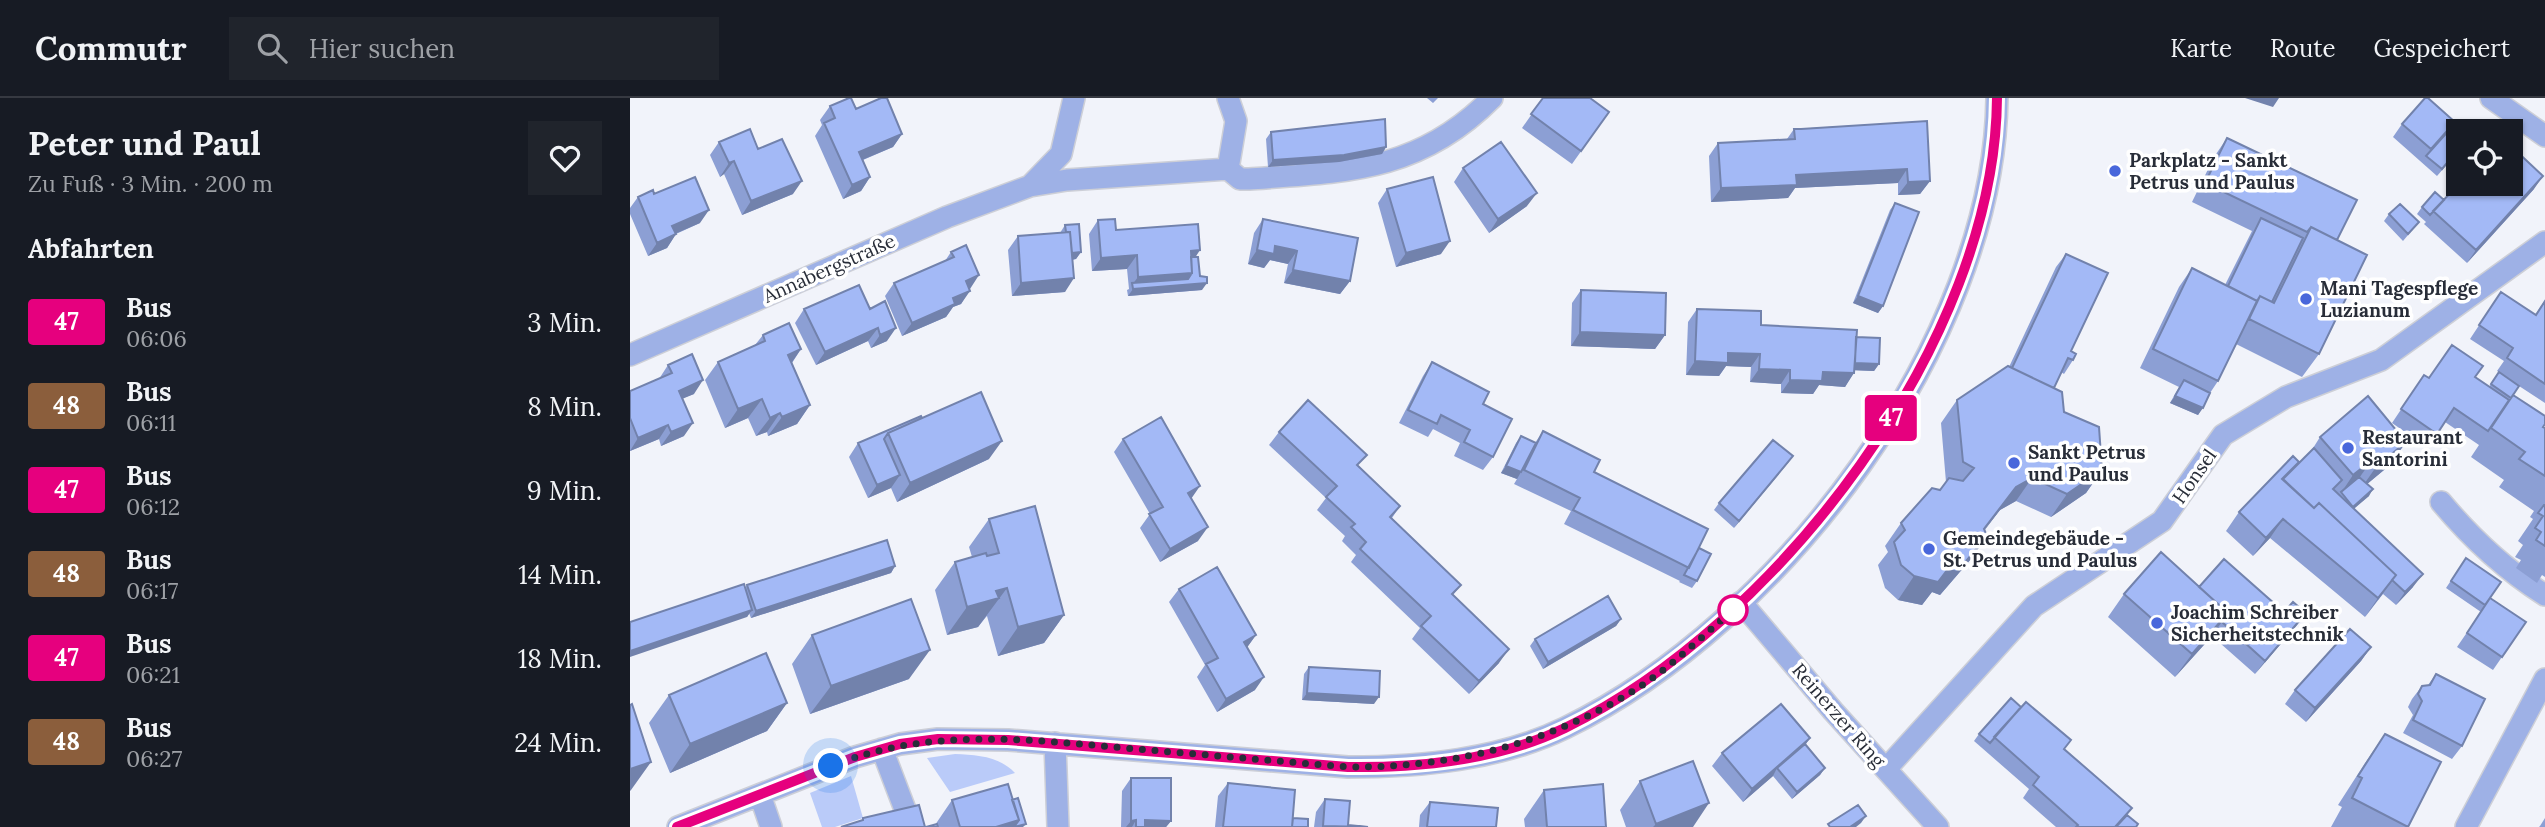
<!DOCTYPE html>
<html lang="de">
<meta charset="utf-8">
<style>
body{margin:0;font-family:Lora,serif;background:#20242c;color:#f1f3f6;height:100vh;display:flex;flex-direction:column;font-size:26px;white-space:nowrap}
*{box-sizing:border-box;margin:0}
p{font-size:23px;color:#9ea1a6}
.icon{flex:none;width:38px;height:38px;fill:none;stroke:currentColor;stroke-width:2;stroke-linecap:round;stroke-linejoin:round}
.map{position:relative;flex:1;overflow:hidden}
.details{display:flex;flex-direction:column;background:#171b24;width:630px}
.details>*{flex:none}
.badge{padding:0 14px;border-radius:5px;font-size:24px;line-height:46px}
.tools{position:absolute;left:1816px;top:21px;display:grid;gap:14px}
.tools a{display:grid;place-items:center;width:77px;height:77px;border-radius:0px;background:#171b24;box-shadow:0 2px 5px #0004;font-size:35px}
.you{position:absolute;width:35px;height:35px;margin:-18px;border:5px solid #fff;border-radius:50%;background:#1a73e8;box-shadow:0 0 0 10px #1a73e833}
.map>.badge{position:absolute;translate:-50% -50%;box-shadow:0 0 0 4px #fff}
h2{padding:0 28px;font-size:26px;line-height:63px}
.round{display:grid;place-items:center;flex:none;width:74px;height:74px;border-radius:0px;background:#20242c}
.overview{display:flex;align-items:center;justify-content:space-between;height:119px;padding:0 28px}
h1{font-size:33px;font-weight:700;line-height:52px}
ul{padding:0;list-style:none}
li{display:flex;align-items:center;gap:21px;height:84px;padding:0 28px}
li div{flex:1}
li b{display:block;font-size:26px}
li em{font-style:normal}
li .badge{min-width:77px;font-weight:700;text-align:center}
header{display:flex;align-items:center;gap:42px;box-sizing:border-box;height:98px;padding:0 35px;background:#171b24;border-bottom:2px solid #363941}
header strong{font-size:33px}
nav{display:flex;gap:38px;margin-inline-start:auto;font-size:24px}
.search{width:490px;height:63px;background:#20242c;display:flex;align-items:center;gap:18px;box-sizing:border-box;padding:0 24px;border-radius:0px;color:#9ea1a6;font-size:26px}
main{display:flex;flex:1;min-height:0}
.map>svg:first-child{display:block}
</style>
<header>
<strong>Commutr</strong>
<div class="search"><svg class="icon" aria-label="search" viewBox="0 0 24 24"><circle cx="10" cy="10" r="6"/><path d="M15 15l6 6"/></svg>Hier suchen</div>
<nav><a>Karte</a><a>Route</a><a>Gespeichert</a></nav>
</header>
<main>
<section class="details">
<div class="overview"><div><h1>Peter und Paul</h1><p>Zu Fuß · 3 Min. · 200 m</p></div><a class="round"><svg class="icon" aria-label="heart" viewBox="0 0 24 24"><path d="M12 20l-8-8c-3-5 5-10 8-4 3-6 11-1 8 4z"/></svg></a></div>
<h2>Abfahrten</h2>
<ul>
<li><span class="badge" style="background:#e6007e;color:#fff">47</span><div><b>Bus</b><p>06:06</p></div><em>3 Min.</em></li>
<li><span class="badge" style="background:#8b5e3c;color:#fff">48</span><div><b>Bus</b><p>06:11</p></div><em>8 Min.</em></li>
<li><span class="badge" style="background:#e6007e;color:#fff">47</span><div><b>Bus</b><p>06:12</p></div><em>9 Min.</em></li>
<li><span class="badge" style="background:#8b5e3c;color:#fff">48</span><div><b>Bus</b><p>06:17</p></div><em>14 Min.</em></li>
<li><span class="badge" style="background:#e6007e;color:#fff">47</span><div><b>Bus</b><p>06:21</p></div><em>18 Min.</em></li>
<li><span class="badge" style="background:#8b5e3c;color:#fff">48</span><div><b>Bus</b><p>06:27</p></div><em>24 Min.</em></li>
</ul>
</section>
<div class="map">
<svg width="1915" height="729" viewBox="0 0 1915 729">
<rect width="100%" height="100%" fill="#f1f3fa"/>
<!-- green -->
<path fill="#bacbf9" d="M325,656C347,657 369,658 385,675L320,694L297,660Z
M221,678L233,720L205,729H192L180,695Z"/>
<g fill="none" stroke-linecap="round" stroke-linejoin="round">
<!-- minor casing -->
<g stroke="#cdcfd7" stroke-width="24">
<path id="minor" d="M1861,0L1915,38
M598,71L610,81H619C716,74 789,74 862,0
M400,88L431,56L444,0
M0,257L317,119L400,88L437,82L598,71L606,23L598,0
M1811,404C1842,441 1874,471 1915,497
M1111,504L1203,613L1308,729
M425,645L428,729
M252,651L276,714
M1256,671L1404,508L1532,423L1593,337L1656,299L1751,262L1915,144
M130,697L141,729
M48,729L225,659L270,646L308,641L378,642L718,669C790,669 869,662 935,630C1150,526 1364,244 1367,0
M1836,729L1915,581"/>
</g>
<!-- minor -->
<use href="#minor" stroke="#9eb1e6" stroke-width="21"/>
</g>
<!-- wall -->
<path fill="#8c9fd4" d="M797,0H808L803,5Z
M913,0L979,14L942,66L892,30Z
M200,8L226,11L272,36L263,49L233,62L240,79L231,93L213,101L185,38L192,27L190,22Z
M1297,23L1300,83L1290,96L1268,97V85L1165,90L1158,100L1081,104L1079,58L1088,45L1157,41L1164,31Z
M1825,24L1821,30L1817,66L1807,78L1763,39L1772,26Z
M641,34L756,49L752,56L709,64L638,69L636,41Z
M1597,40L1707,142L1689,256L1672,279L1606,246L1588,283L1580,295L1568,317L1540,305L1549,289L1510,270L1549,189L1562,170L1595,187L1622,133L1562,104L1584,59Z
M89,44L128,51L163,96L112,117L94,76L90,79L80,57Z
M833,70L897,108L859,135L824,84Z
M757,91L811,156L766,169L748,105Z
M1904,91L1837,165L1794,126L1796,124L1787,116L1792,109L1814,102Z
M24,96L70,125L46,136L37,150L18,158L0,116V110L8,99Z
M1265,105L1253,208L1248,215L1223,205L1260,112Z
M1759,116L1789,124L1773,143L1754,123Z
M633,121L720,183L710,196L654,185L658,166L640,162L634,170L618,166L624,135Z
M468,122L486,132L566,159L572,192L498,198L497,192L499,191L497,171L462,173L459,136Z
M435,127L451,154L446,161L443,162L435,194L382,198L378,152L388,138L430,135Z
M321,154L340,191L331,206L323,209L316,219L272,238L255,198L264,185L315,163Z
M1436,156L1441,253L1443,262L1434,276L1431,274L1424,290L1434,314L1472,372L1456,395L1421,419L1386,403L1370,412L1354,432L1357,438L1341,461L1310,497L1302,494L1292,507L1268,502L1255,490L1248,467L1258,454L1255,448L1271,425L1310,392L1316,384L1311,325L1327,302L1379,269L1426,169Z
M951,192L1035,237L1025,251L941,248L942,205Z
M1871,194L1905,217L1915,202V305L1889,288L1877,306L1915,330V479L1912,477L1907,485L1886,470L1891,462L1885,459L1893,447L1888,443L1903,421L1900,419L1904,413L1869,389L1874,382L1841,359L1849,347L1815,324L1797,349L1762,325L1794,277L1799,280L1845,279L1859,289L1869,274L1867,273L1874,263L1840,241Z
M174,211H240L257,243L241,250L238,243L186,267L165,225Z
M1067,211L1131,227L1226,239L1249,266L1244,273L1225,272L1215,289L1189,287L1183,296L1151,295V286L1120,284L1121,269L1096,268L1089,278L1056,277L1058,224Z
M133,237L171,251L162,265L180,307L167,326L138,338L137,334L126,338L118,320L95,330L75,282L88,264L125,247Z
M802,264L853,306L863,359L853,372L824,358L830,345L803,331L798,339L769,325L793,278Z
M38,267L64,296L53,300L54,338L31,348L29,341L0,353V293L29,281Z
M292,320L359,361L267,404L261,390L238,400L219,359L228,345Z
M913,333L964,374L1069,450L1067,483L1062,490L1049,484L1050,483L934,426L941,413L884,386L887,381L871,375L886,345L891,338L905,345Z
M649,334L729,368L770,408L762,420L831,487L823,497L869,565L839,596L782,541L790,530L721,464L726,457L712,443L715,438L687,412L696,400L639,347Z
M1690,339L1776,344L1760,367L1737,386L1739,398L1724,410L1783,489L1766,507L1753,496L1735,519L1640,440L1623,458L1596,433L1609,414L1666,368L1680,355Z
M493,341L562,401L568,443L530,464L510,430L520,416L484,354Z
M1163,358L1104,430L1084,412L1089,405Z
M359,421L434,517L414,545L368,558L357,518L356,519L348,529L317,537L305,492L325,464L342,459L339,449Z
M1836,460L1857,504L1896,524L1863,572L1827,549L1851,514L1816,490Z
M265,468L261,475L121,520L119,515L117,519L115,490L117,487Z
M1569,489L1654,514L1676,515L1666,528L1625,576L1582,538L1545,579L1478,519L1494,496Z
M549,491L626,537L617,549L625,592L587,614L567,579L575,567L539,504Z
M991,521L986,528L913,571L900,548L905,541Z
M182,537L279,581L180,616L162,566Z
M1741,549L1731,563L1676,624L1655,606L1665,592Z
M679,569L744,606L672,602L674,576Z
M1806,576L1832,648L1822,661L1773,635L1783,617L1778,609L1782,601L1792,588L1798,587Z
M39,597L157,605L137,633L40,675L19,625Z
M1349,636L1435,652L1502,710L1497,717L1506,729H1426L1393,700L1399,691L1344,643Z
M1755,636L1811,664L1777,729H1701L1712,709L1708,707L1735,665Z
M1180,640L1175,647L1195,670L1190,677L1162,701L1143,678L1113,704L1082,668L1092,655Z
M501,680L541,723L536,729H491L492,693Z
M1010,683L1063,729H996L990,712Z
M598,685L663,720L678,729H585L588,698Z
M914,692L976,729H895L894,721Z
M695,701L718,727L738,729H684L686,714Z
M322,702H382L366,729H296L305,727Z
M800,704L866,729H789L790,717Z
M1915,720V729H1909L1910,728Z"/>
<!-- shaded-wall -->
<path fill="#7282ac" d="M1615,0H1649L1643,9Z
M272,36L263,49L220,67L229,54Z
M756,49L752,56L709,64L638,69L643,62Z
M1829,55V59L1817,66L1807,78L1822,59Z
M104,63L94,76L90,79L99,65Z
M1277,71L1268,85L1165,90L1158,100L1081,104L1091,90L1166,77Z
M1913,78L1904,91L1837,165L1846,152Z
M240,79L231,93L213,101L222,87Z
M172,83L163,96L112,117L121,103Z
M1300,83L1290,96L1268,97L1278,84Z
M907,95L897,108L859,135L868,121Z
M79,112L70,125L33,141L42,128Z
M46,136L37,150L18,158L27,145Z
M820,143L811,156L766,169L776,155Z
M645,148L667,153L658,166L640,162L634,170L618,166L627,152Z
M570,152L561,166V153Z
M451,154L446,161L432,162L437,155Z
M507,157L497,171L462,173L471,160Z
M663,172L720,183L710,196L654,185Z
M562,175L577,185L572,192L498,198L503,191L502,187L508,179Z
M349,177L340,191L326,197L336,183Z
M444,180L435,194L382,198L391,185Z
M340,193L331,206L323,209L316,219L272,238L282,225L323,200Z
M1228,198L1253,208L1248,215L1223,205Z
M248,230L238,243L186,267L195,254Z
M266,230L257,243L241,250L250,237Z
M950,234L1035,237L1025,251L941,248Z
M171,251L158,270V257Z
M1098,255L1130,256L1121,269L1096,268L1089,278L1056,277L1065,263Z
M1221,265L1249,266L1244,273L1216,272Z
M1129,271L1160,272L1151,286L1120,284Z
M1193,274L1224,275L1215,289L1189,287L1183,296L1151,295L1160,282Z
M73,282L64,296L40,306L49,293Z
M1545,298L1573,310L1568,317L1540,305Z
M132,301L118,320L95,330L108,311Z
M180,307L167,326L138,338L152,319Z
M150,315L137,334L126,338L140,320Z
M63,325L54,338L31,348L41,334Z
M38,327L29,341L0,353L8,340Z
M372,343L359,361L267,404L280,385Z
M1776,344L1760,367L1730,392L1746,369Z
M1163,358L1158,365L1104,430L1109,423Z
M1741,363L1725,386L1711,395L1723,377Z
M876,368L891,374L887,381L871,375Z
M1472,372L1456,395L1421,419L1437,396Z
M270,377L261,390L238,400L247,387Z
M1402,380L1386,403L1370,412L1338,454L1386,389Z
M570,388L561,401L558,395Z
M1743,391L1739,398L1718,416L1723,409Z
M1653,421L1640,440L1623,458L1636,440Z
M578,429L568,443L530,464L540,451Z
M1357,438L1341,461L1310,497L1302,494L1292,507L1268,502L1284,478L1318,471Z
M265,468L261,475L121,520L126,513Z
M1793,476L1783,489L1766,507L1775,494Z
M1766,477L1753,495L1735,519L1748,500Z
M377,490L348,529L317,537L337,509L366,493Z
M122,512L117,519L0,559V553Z
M1598,515L1582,538L1545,579L1562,556Z
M1676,515L1666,528L1625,576L1635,563Z
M434,517L414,545L368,558L388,529Z
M991,521L986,528L913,571L918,564Z
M626,537L616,551L614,544Z
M1741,549L1731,563L1676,624L1685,610Z
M879,551L869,565L839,596L849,583Z
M300,552L279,581L180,616L201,588Z
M634,579L625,592L587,614L596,601Z
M677,595L749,599L744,606L672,602Z
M157,605L137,633L40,675L60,646Z
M1180,640L1171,653L1147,670L1143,678L1113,704L1122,691Z
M21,664L1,692L0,693V671Z
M1195,670L1190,677L1162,701L1167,694Z
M1079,705L1063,729H1023L1026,726Z
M1236,718L1231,725L1226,729H1220Z
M389,722L396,726L393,729H366Z
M506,722L502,729H496L501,723Z
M515,722L541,723L536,729H510Z"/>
<!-- building -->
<path fill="#a3b9f6" stroke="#7282ac" stroke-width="2" d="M219,0H221L226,11L251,0H257L272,36L229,54L240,79L222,87L194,25L205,20L200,8Z
M913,0H960L979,14L951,53L901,16Z
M1795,0H1798L1825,24L1801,51L1772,26Z
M755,21L756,49L714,57L643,62L641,34Z
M1297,23L1300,83L1278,84L1277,71L1166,77L1167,87L1091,90L1088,45L1165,41L1164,31H1171Z
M1821,30L1829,38V55L1822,59L1812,71L1796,58Z
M120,31L128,51L152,41L172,83L121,103L104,63L99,65L89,44Z
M1597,40L1727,102L1707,142L1681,129L1677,134L1575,85Z
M871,44L907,95L868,121L833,70Z
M1881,48L1913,78L1846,152L1803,113L1829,86H1881Z
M65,79L79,112L42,128L46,136L27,145L8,99L23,92L24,96Z
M803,79L820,143L776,155L757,91Z
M1805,94L1814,102L1800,117L1792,109Z
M1265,105L1289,114L1253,208L1228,198Z
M1770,106L1789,124L1778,136L1759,116Z
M1631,120L1673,140L1642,204L1630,198L1627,203L1598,188Z
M485,121L486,132L568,126L570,152L561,153L562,175L508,179L507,157L471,160L468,122Z
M633,121L728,140L720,183L663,172L667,153L664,152L645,148L644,156L627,152Z
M449,126L451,154L442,155L440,134H436L435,127Z
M1681,129L1737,157L1689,256L1619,221L1630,198L1644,205Z
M440,134L444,180L391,185L388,138Z
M336,147L349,177L336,183L340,193L323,200L325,206L282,225L264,185L324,159L321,154Z
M1436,156L1478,175L1441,253L1446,256L1443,262L1438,260L1424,290L1382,270Z
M561,159H568L570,178L577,179V185L503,191L502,185L558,181L562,175Z
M1562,170L1627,203L1588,283L1523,251Z
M229,187L240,211L255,203L266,230L250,237L248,230L195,254L174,211Z
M951,192L1036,195L1035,237L950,234Z
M1871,194L1906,217L1915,203V286L1877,260L1883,250L1849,227Z
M1067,211L1131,213V227L1227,232L1224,275L1193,274L1192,283L1160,282V272L1129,271L1130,256L1098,255V265L1065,263Z
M159,225L171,251L158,257L180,307L152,319L150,315L140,320L132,301L108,311L88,264L135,243L133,237Z
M1226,239L1250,240L1249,266L1225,265Z
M1822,247L1853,268L1845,279L1879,302L1858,333L1824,310L1807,336L1771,311L1794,277L1799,280Z
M62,256L73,282L49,293L63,325L41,334L38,327L8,340L0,320V293L42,275L38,267Z
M802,264L859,294L853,306L882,321L863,359L834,344L840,332L811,317L807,326L778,312Z
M1378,268L1432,294L1434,314L1469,329L1472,372L1437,396L1402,380L1386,389L1354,431L1357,438L1327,474L1318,471L1308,484L1284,478L1271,467L1264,444L1275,432L1271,425L1302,390L1310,392L1319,380L1333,383L1344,370L1333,364L1327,302Z
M1869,274L1889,288L1881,300L1861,286Z
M1554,282L1580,295L1573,310L1545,298Z
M351,294L372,343L280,385L258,335Z
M1883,297L1915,318V326L1913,329L1915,330V378L1889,361L1895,354L1861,330Z
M1738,298L1776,344L1746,369L1741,363L1723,377L1690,339Z
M678,302L737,357L727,367L770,408L760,419L831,487L822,496L879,551L849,583L791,528L801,518L730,451L736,444L721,429L725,426L696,399L707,388L649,334Z
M291,318L292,320L258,335L254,341L270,377L247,387L228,345Z
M531,319L570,388L558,395L578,429L540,451L519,416L533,409L493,341Z
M913,333L970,362L964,374L1078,431L1059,470L943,412L950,400L894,372Z
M891,338L906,345L891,374L876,368Z
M1143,342L1163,358L1109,423L1089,405Z
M1684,350L1712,382L1703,391L1793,476L1775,494L1762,482L1766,477L1689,405L1684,410L1653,381Z
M1663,358L1669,364L1652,381L1684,410L1689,405L1766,477L1748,500L1653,421L1636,440L1609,414Z
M1729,379L1743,391L1723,409L1711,394Z
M1914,407H1915V448L1906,442L1911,434L1905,430L1913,418L1908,415Z
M405,408L434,517L388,529L377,490L366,493L369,500L337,509L325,464L356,455L357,458L369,455L359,421Z
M257,442L265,468L126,513L117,487Z
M1069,450L1081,456L1067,483L1054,477Z
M1531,454L1598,515L1562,556L1494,496Z
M1836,460L1871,484L1855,507L1821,483Z
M1594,461L1654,514L1663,504L1676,515L1635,563L1592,524L1598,515L1569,489Z
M587,469L626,537L614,544L634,579L596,601L576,566L588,560L549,491Z
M114,486L122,512L0,553V524Z
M978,498L991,521L918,564L905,541Z
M1860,500L1896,524L1872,559L1837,535Z
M281,501L300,552L201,588L182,537Z
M1720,531L1741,549L1685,610L1665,592Z
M136,555L157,605L60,646L39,597Z
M679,569L750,573L749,599L677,595Z
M1806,576L1855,601L1832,648L1783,622L1792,603L1788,596L1792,588L1800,587Z
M1381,600L1391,609L1360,645L1349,636Z
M1396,604L1441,642L1434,651L1502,710L1485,729H1446L1448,727L1403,687L1409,679L1364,639Z
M2,606L21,664L0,671V607Z
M1151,606L1180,640L1122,691L1092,655Z
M1755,636L1811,664L1778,729L1722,700L1732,680L1728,678Z
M1175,646L1195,670L1167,694L1147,670Z
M1063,663L1079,705L1026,726L1010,683Z
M501,680H541V723L515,722V729H506V722L501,723Z
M598,685L665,692L662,729H593Z
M378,686L389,722L366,729H330L322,702Z
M973,686L976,729H917L914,692Z
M388,700L396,726L384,729L389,722L382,702Z
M695,701L720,703L718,727L738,729L693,728Z
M800,704L868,710L866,729H797Z
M289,707L295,729H211L233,722V720Z
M1228,707L1236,718L1220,729H1200L1198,726Z
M1497,717L1508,726L1506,729H1486Z
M663,720L678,721V729H662Z
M307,726L308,729H296Z"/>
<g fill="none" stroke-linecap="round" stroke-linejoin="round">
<!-- line casing -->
<g stroke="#fff" stroke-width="16">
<path id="line" d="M47,729L225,659L270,646L308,641L378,642L718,669C790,670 869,662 935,630C1148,526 1365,243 1367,0"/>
</g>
<!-- line -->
<use href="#line" stroke="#e6007e" stroke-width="10"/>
<!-- walk -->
<path stroke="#282d38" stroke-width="7" stroke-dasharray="0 12.6" d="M201,668C301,628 401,642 506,651C577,657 647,663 718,669C825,670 927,644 1017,584C1047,563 1075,536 1103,512"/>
</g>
<!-- markers -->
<g fill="#4967db" stroke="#fff" stroke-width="2.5">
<circle cx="1485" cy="73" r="7"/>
<circle cx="1676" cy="201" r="7"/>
<circle cx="1718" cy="350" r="7"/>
<circle cx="1384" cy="365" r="7"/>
<circle cx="1299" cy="451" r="7"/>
<circle cx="1527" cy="525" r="7"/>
</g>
<circle fill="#fff" stroke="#e6007e" stroke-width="3.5" cx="1103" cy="512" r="14"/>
<g text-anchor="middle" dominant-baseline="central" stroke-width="7" stroke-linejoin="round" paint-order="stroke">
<!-- poi labels -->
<g font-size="19" font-weight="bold" fill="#282d38" stroke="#fff" text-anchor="start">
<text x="1499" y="62">Parkplatz - Sankt<tspan x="1499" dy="22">Petrus und Paulus</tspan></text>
<text x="1690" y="190">Mani Tagespflege<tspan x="1690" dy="22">Luzianum</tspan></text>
<text x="1732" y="339">Restaurant<tspan x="1732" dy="22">Santorini</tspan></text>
<text x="1398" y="354">Sankt Petrus<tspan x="1398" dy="22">und Paulus</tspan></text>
<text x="1313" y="440">Gemeindegebäude -<tspan x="1313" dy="22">St. Petrus und Paulus</tspan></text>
<text x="1541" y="514">Joachim Schreiber<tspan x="1541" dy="22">Sicherheitstechnik</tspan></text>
</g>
<!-- street labels -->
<g font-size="19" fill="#282d38" stroke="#fff">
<text transform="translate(199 170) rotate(-24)">Annabergstraße</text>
<text transform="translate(1564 378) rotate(-55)">Honsel</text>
<text transform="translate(1209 617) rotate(49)">Reinerzer Ring</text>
</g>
</g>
</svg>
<div class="tools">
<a><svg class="icon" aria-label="locate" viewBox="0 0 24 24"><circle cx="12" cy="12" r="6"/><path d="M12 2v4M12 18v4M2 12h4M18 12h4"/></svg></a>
</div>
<div class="you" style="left:201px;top:668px"></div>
<b class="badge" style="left:1261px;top:320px;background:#e6007e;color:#fff">47</b>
</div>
</main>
